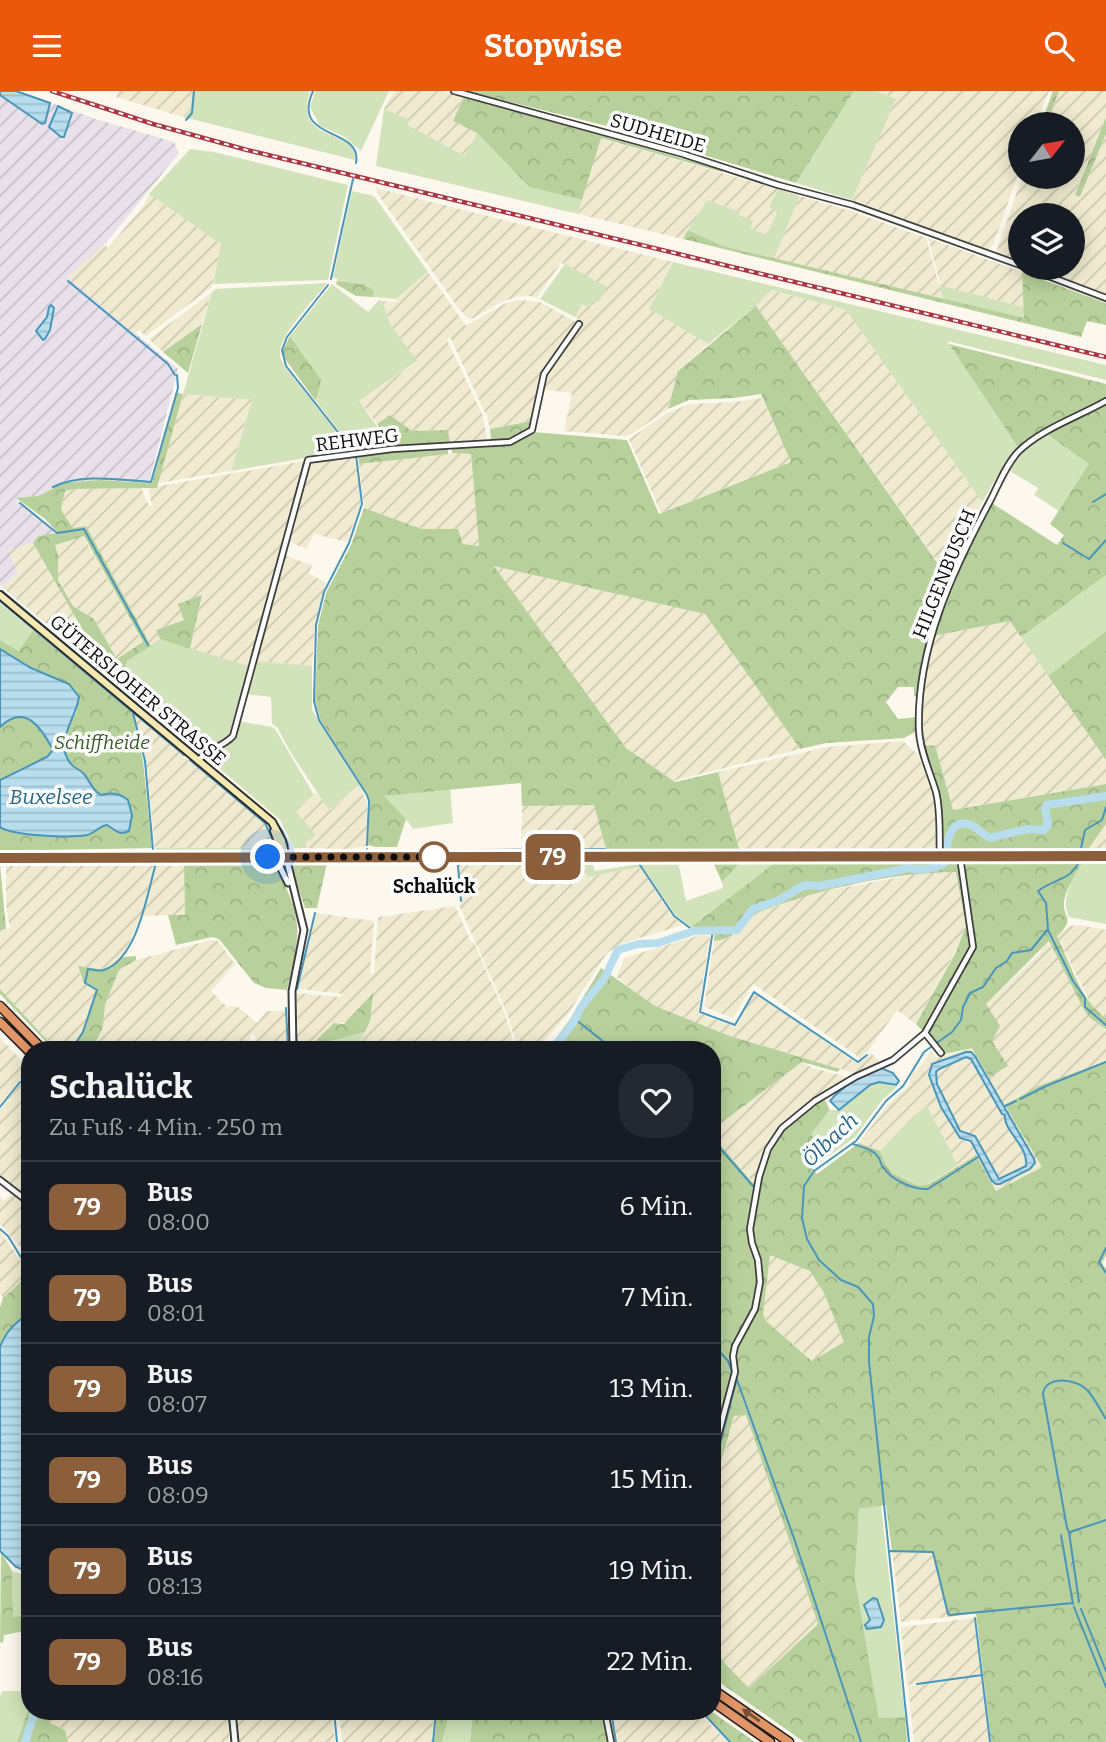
<!DOCTYPE html>
<html lang="de">
<meta charset="utf-8">
<style>
body{margin:0;font-family:Bitter,serif;background:#242831;color:#f1f3f6;height:100vh;display:flex;flex-direction:column;font-size:26px;white-space:nowrap}
*{box-sizing:border-box;margin:0}
p{font-size:23px;color:#9ea1a6}
.icon{flex:none;width:38px;height:38px;fill:none;stroke:currentColor;stroke-width:2;stroke-linecap:round;stroke-linejoin:round}
.map{position:relative;flex:1;overflow:hidden}
.panel{position:absolute;left:21px;top:950px;width:700px;height:679px;display:flex;flex-direction:column;background:#171b24;border-radius:28px;box-shadow:0 4px 18px #0003}
.panel>*{flex:none}
.badge{padding:0 14px;border-radius:10px;font-size:24px;line-height:46px}
.needle{width:46px;rotate:59deg}
.controls{position:absolute;left:1008px;top:21px;display:grid;gap:14px}
.controls a{display:grid;place-items:center;width:77px;height:77px;border-radius:50%;background:#171b24;box-shadow:0 4px 18px #0003;font-size:35px}
.you{position:absolute;width:35px;height:35px;margin:-18px;border:5px solid #fff;border-radius:50%;background:#1a73e8;box-shadow:0 0 0 10px #1a73e833}
.map>.badge{position:absolute;translate:-50% -50%;box-shadow:0 0 0 4px #fff}
.round{display:grid;place-items:center;flex:none;width:74px;height:74px;border-radius:28px;background:#242831}
.summary{display:flex;align-items:center;justify-content:space-between;height:119px;padding:0 28px}
h1{font-size:33px;font-weight:700;line-height:52px}
ul{padding:0;list-style:none}
li{display:flex;align-items:center;gap:21px;height:91px;padding:0 28px;border-top:2px solid #363941}
li div{flex:1}
li b{display:block;font-size:26px}
li em{font-style:normal}
li .badge{min-width:77px;font-weight:700;text-align:center}
header{display:flex;justify-content:space-between;align-items:center;height:91px;padding:0 28px;background:#ea580c;color:#fff;font-size:32px;font-weight:700}
.map>svg:first-child{display:block}
</style>
<header><svg class="icon" aria-label="menu" viewBox="0 0 24 24"><path d="M4 6h16M4 12h16M4 18h16"/></svg>Stopwise<svg class="icon" aria-label="search" viewBox="0 0 24 24"><circle cx="10" cy="10" r="6"/><path d="M15 15l6 6"/></svg></header>
<div class="map">
<svg width="1106" height="1651" viewBox="0 0 1106 1651">
<defs>
<pattern id="industrial-furrows" width="10" height="10" patternUnits="userSpaceOnUse" patternTransform="scale(1.75)"><rect width="10" height="10" fill="#e8e1ea"/><path d="M-1 1l2-2M0 10L10 0M9 11l2-2" fill="none" stroke="#c6c0c8"/></pattern>
<pattern id="farmland-furrows" width="10" height="10" patternUnits="userSpaceOnUse" patternTransform="scale(1.75)"><rect width="10" height="10" fill="#f0ebd0"/><path d="M-1 1l2-2M0 10L10 0M9 11l2-2" fill="none" stroke="#cdc8b1"/></pattern>
<pattern id="forest-crowns" width="20" height="18" patternUnits="userSpaceOnUse" patternTransform="scale(1.75)"><rect width="20" height="18" fill="#b8d19c"/><path d="M2 6a3 3 0 1 1 6 0M12 15a3 3 0 1 1 6 0" fill="none" stroke="#9db285"/></pattern>
<pattern id="water-rules" width="6" height="5" patternUnits="userSpaceOnUse" patternTransform="scale(1.75)"><rect width="6" height="5" fill="#b8deee"/><path d="M0 2.5h6" fill="none" stroke="#9dbdcb"/></pattern>
</defs>
<rect width="100%" height="100%" fill="#fdf8ed"/>
<!-- industrial -->
<path fill="url(#industrial-furrows)" d="M0,0H18L96,28L174,51L179,62L102,157L68,186L178,278L149,392L99,389L64,392L38,405L15,408L43,430L55,443L38,445L33,452L9,459L18,482L2,496L0,494Z"/>
<!-- farmland -->
<path fill="url(#farmland-furrows)" d="M119,0H192L190,20L183,26L116,6Z
M394,0H441L464,6L453,30L477,42L465,65L408,34L410,30L384,18Z
M877,0H1049L1036,33H1020V78L993,154L988,159L852,109L895,8Z
M1059,0H1106V26L1075,103L1081,105L1106,43V203L1037,177H1073V124H1020V170L996,162L1022,86H1073V33H1047Z
M600,47L778,98L769,116L777,120L767,145L750,137L738,124L740,121L707,109L683,148L578,123Z
M376,97L673,171L649,218L708,253L678,280L668,318L632,343L624,345L564,340L572,302L541,298L545,283L577,237L584,231L575,226L582,213L565,173L561,172L537,207L530,205L516,206L501,211L472,228L468,227L459,218L377,102Z
M149,103L221,153L212,196L146,245L139,239L135,243L68,186L104,154L108,157L143,115Z
M800,105L851,120L926,147L943,208L774,167Z
M928,147L1022,181L1024,216L941,195Z
M428,181L466,235L504,213L517,209L540,211L576,231L540,286L532,330L490,338L487,326L450,246L447,249L483,325L487,348L483,351L450,352L448,339L412,340L390,324L377,333L359,310L417,271L391,234L382,210L396,211V208Z
M770,199L846,219L982,411L947,484L756,215Z
M212,201L202,233L163,261L149,248Z
M183,303L252,309L231,380L158,392Z
M762,307L791,371L661,422L629,348L667,322L690,313L734,311Z
M452,362L471,363L479,455L463,453L458,438H422L364,417L359,373Z
M355,364L361,412L347,451L314,443L306,458L288,450L309,372Z
M304,370L249,575L190,558L202,505L184,529L156,539L160,548L151,555L86,436L73,437L61,419L65,400L74,398L141,397L149,415L152,414L148,397Z
M83,445L143,552L117,568L94,528L73,515L58,488V464L54,454Z
M33,452L97,564L93,571L2,496L18,482L9,459Z
M284,464L312,474L309,482L326,492L315,534L312,575L255,570Z
M494,475L705,523L800,658L673,690L626,657Z
M1010,530L1106,669V693L953,719L935,655H924L922,641L921,619L926,570L933,545Z
M134,624L264,732L273,752L265,757H155L146,670Z
M903,650L918,664L934,705L936,759L739,758L718,681L827,656Z
M359,694L367,711L366,755L350,758L306,757V752L316,744L295,719L317,701L330,719Z
M594,714L606,758L521,760L522,715Z
M1106,733V757H1089Z
M155,772L144,818L123,866L105,879L78,876L84,892L96,898L82,941L70,959H57L0,898V839L10,837L6,813V773Z
M157,772L184,773L185,824L143,825Z
M494,772H584L587,786L640,776L672,825L683,834L623,852L607,862L568,923L536,959H518L507,922L459,814L462,812L459,775Z
M928,781H957L966,834L961,850L916,933L897,919L869,959L860,967L753,893L733,927L704,916L714,850L723,849L738,841L754,823L813,802Z
M455,815L471,851H474L505,923L516,959H355L370,930L334,932L306,959H301L298,954L297,902L340,906L344,903L298,898L316,822L374,830L370,882L374,883L378,826Z
M1080,834L1106,839V927L1097,921L1089,909L1057,845L1069,835Z
M700,844L710,845L698,922L736,936L754,902L857,972L871,962L881,972L857,983L730,945L655,915L639,905L617,886L624,867Z
M211,849L218,850L235,873L211,900L228,917L231,915L238,916L257,932L266,920H286V959H250L256,946L252,942L245,959H92L103,936L105,914L119,879L136,869Z
M1049,849L1084,919L1090,927L1106,938V970L1038,995L1042,1076L996,1100L976,1064L958,1074L927,1015L913,1025L880,1060L859,1052L888,1013L910,994V986L914,979L917,980L931,960L938,967L972,957L1007,975L992,950L986,913L1037,865Z
M0,947L30,978V983L20,989L0,1014Z
M802,971L813,977L844,985L847,988L814,1007L779,1035L764,1056L753,1091L712,1044V1039Z
M21,992H30V1171L22,1158L0,1133V1105L4,1110L14,1102L0,1087V1018Z
M0,1140L29,1182L3,1207L0,1202Z
M770,1163L810,1180L824,1202L845,1251L813,1270L766,1230L763,1223Z
M741,1323L746,1324L818,1533L749,1597L712,1559V1404L735,1325Z
M892,1461L932,1462L948,1526L901,1531Z
M974,1527L981,1583L907,1594L901,1536Z
M981,1584L989,1651H914L908,1595Z
M48,1621H227L230,1651H68L65,1639L50,1632Z
M236,1621H332L335,1651H239Z
M339,1621H434L432,1651H342Z
M612,1621H698L728,1651H618Z"/>
<!-- grass -->
<path fill="#d2e3bb" d="M192,0H310C292,54 358,36 355,69L183,26L190,20Z
M315,0H389L361,60L343,45L320,35L310,16Z
M854,0H877L896,8L852,109L796,92Z
M384,18L410,29L408,34L465,65L477,42L529,96L582,109L578,123L376,75Z
M190,58L214,61L348,94L328,189L213,193L221,153L149,103Z
M778,98L800,105L774,167L723,155L688,139L707,109L740,121L739,124L753,130L750,137L767,144L777,121L769,116Z
M352,100L374,105L428,181L396,208L373,206L374,200L364,193L337,190L338,188L333,186Z
M673,171L1106,274V289L947,250L1019,358L1006,370L982,411L846,219L771,199L756,215L708,253L649,218Z
M565,173L607,196L599,211L594,209L590,217L582,213L575,226L540,208Z
M327,192C314,209 283,240 280,260C279,266 282,271 285,276L351,359L231,380L252,309L183,303L212,201L216,198Z
M332,193L368,221L379,209L382,210L391,234L417,270L359,310L391,355L354,359L315,309L317,306L310,273L290,245Z
M939,194L1024,216V228L943,208Z
M1047,343L1090,373L1059,420L1034,404L1038,397L1008,379L1021,361Z
M1106,484V540L1048,585L1021,546Z
M0,512L33,539L19,560L0,549Z
M160,548L249,575L228,647L201,662L117,591L125,582L127,570Z
M255,570L312,575V619L359,694L329,719L291,662L277,636L272,633L271,606L246,603Z
M238,630L272,636L275,638L314,704L295,719L316,744L306,752V757H294L280,729L205,665L231,650Z
M450,697L453,732L413,738L406,728L383,705Z
M155,757H265V759H156Z
M1083,769H1106V833L1069,826C1059,806 1075,787 1083,769Z
M678,770L686,810L723,797L722,791L742,770H777L691,836L675,824L640,772Z
M584,772H592L595,780L638,773L640,776L587,786Z
M365,941L355,959H315L323,952Z
M879,991L897,996L883,1008L855,1046L813,1077L811,1043L830,1019H839L858,1002Z
M927,1015L958,1074L928,1093L919,1095L892,1082L886,1074L880,1060L913,1025Z
M881,1414L905,1626L879,1627L855,1487L859,1418Z
M12,1480L30,1486V1523L13,1526Z
M2,1600H30V1613L17,1651H0V1606Z
M450,1621H473L470,1651H442Z"/>
<!-- forest -->
<path fill="url(#forest-crowns)" fill-rule="evenodd" d="M465,0H854L796,92L611,36Z
M1053,0H1059L1047,33H1041Z
M464,6L724,79L722,81L601,47L582,109L529,96L477,42L453,30Z
M1106,26V43L1080,106L1075,104Z
M688,139L723,155L1024,227L1022,181L1106,212V234L1087,230L1081,246L683,148Z
M337,190L364,193L374,200L373,206L356,205L336,193Z
M756,215L946,484L950,486C935,528 924,560 919,606L914,605V596H898L886,611L898,628L917,626V640L904,647L826,652L800,658L705,523L494,475L626,657L675,691L718,681L739,758H606L594,714L522,715L521,692L384,705L406,728L397,756H375L368,754L369,706L320,628L315,609L318,535L326,502L351,454L364,417L422,438H458L463,453L479,455L471,363L452,362V356L517,350L533,341L627,349L659,423L791,371L761,303L734,307L689,309L668,318L678,280Z
M202,233L188,282L163,261Z
M290,245L321,289L317,306L315,309L283,265V259Z
M949,253L1106,293V308L1019,358Z
M176,301L183,303L157,397L74,398L65,400L61,419L73,437L86,435L151,555L127,570L125,582L117,591L93,571L97,564L33,452L38,445L58,442L45,428L16,407L38,405L64,392L99,389L152,392ZM84,445L143,551L117,568L94,528L73,515L58,489V464L55,454Z
M1106,313V484L1021,546L1010,530L933,545L975,443L992,412L1057,454L1064,444L1050,433L1089,373L1047,343Z
M390,324L412,340L448,339L450,352L391,355L377,333Z
M532,330L531,336L510,348L491,349L490,338Z
M448,356V363L359,373L358,363Z
M202,504L190,558L160,548L156,539L184,529L178,513Z
M33,539L132,621L143,670L152,757L0,760V736L2,738L107,734L115,741L109,702L101,704C92,699 92,694 87,687C84,681 74,678 70,673C57,655 68,636 77,620L31,577L0,558V549L19,560Z
M1106,540V669L1048,585Z
M22,625L39,636L53,659L47,666L0,689V636L10,628Z
M935,654L953,719L1106,693V733L1089,757L942,758L939,704L924,655Z
M712,769L742,770L722,791Z
M1083,769C1078,781 1066,797 1064,810C1062,827 1077,827 1057,845C1070,872 1081,910 1106,927V938L1090,927L1084,919L1049,850L986,913L1000,935L992,950L1008,975L989,986L972,957L945,963L916,933L956,861L966,835L956,781C891,782 823,797 762,820C742,828 739,848 714,850L715,837L691,836L777,770Z
M327,772L317,817H305L292,777L295,773Z
M0,773L6,838L0,839Z
M184,773H267C276,776 279,785 284,793C305,832 297,858 287,899L266,897L254,892L219,848L212,846L176,854L168,824H185Z
M136,865V869L119,879L105,914L103,936L92,959H70L82,941L96,898L84,892L78,875L105,879L123,866Z
M601,877L655,915L730,945L840,978L838,981L802,971L712,1039V959H547L570,928Z
M0,898L52,954L57,959H54L0,903Z
M373,902L370,930L365,941L323,952L315,959H306L334,932L344,933Z
M1106,970V1164L1102,1172L1106,1178V1651H991L976,1522L948,1526L932,1462L892,1461L886,1414L859,1418L855,1487L879,1627L905,1626L907,1651H804L712,1586V1559L749,1597L818,1533L746,1324L734,1325L712,1404V1280L721,1275L712,1257V1044L752,1091L760,1092C768,1053 791,1027 824,1007L830,1019L811,1043L820,1059L812,1076L817,1083L859,1052L880,1060L886,1074L892,1082L919,1095L929,1093L976,1064L996,1100L1042,1076L1005,1014L1038,995ZM770,1164L810,1180L824,1202L844,1251L812,1270L766,1230L763,1223Z
M30,1177V1225H25L0,1256V1216L3,1207L29,1183L27,1178Z
M1,1461L12,1480L13,1526L30,1523V1539L4,1544L3,1552L0,1551Z
M30,1613V1620L48,1621L50,1632L65,1639L68,1651H17Z
M437,1621H450L442,1651H434Z
M473,1621H602L608,1651H470Z
M702,1621H712L755,1651H731Z"/>
<!-- water -->
<path fill="url(#water-rules)" stroke="#4896bc" stroke-width="2" fill-rule="evenodd" d="M0,0H16L50,12L45,32L42,33L0,4Z
M58,15L72,22L64,46H61L49,36Z
M51,214L54,217L50,239L45,248L43,249L36,240L47,226L49,216Z
M0,558L31,577L69,593L79,606C76,628 53,652 71,673C75,678 80,678 84,683C91,691 91,698 101,704C111,701 120,702 128,709L132,724L129,740C119,745 115,739 107,734C99,735 95,742 87,744C71,747 13,745 0,736V689L47,666L53,659C41,636 25,612 0,636Z
M966,961H971L975,965L1034,1068L1035,1072L1030,1078L1000,1093H996L992,1090L971,1050L960,1047L941,1016L929,984L932,973ZM966,966L971,968L1002,1023L1005,1024C1003,1040 1029,1055 1026,1075L999,1088L975,1045L960,1040L937,993L936,981L939,978Z
M881,977L893,982L899,990L896,994L879,991L870,994L839,1019L830,1010C842,995 863,984 881,977Z
M25,1225H30V1481L16,1476L0,1460V1256C5,1242 13,1234 25,1225Z
M873,1507L877,1508L884,1529L881,1536L867,1538L865,1534L870,1529L864,1514Z"/>
<g fill="none" stroke-linecap="round" stroke-linejoin="round">
<!-- stream -->
<path stroke="#4896bc" stroke-width="2" d="M313,0C290,51 363,35 356,72
M186,29L192,22L194,0
M331,188L353,88
M68,190L168,273L175,284
M328,194L287,246L282,259L286,275L356,364L362,413L349,452L324,501L316,534L314,610L319,629L367,704L369,710L367,754
M53,396C82,382 120,389 151,391L178,297L177,284
M1093,411L1106,403
M20,412L57,442L84,438L148,554
M1063,452L1089,468L1106,449
M276,477L304,372
M2,500L198,664
M0,510L184,664
M251,568L266,513
M133,622L145,670L153,759
M190,669L265,732L274,751
M203,669L274,728L283,741L288,754
M367,758V762
M478,759L605,758
M1080,762L1085,739L1102,729L1106,716
M161,771L264,772
M461,810L458,775L460,773L638,771L674,825L694,840
M713,839L700,921L735,934L754,901L858,971L867,964
M1048,839L1073,890L1085,907V916L1106,934
M297,898L315,822
M286,917L288,959
M295,924L297,956
M575,928L614,959
M71,959L83,941L97,899L85,892L88,878C92,878 100,881 104,879C138,867 147,803 156,772
M1020,1008L1046,995L1106,971
M1005,1015L1016,1010
M0,1016L20,991L30,990
M712,1048L753,1095
M853,1053C861,1056 873,1058 878,1066C881,1069 880,1073 883,1076C891,1089 914,1099 928,1098L978,1066
M0,1138L8,1145L30,1181
M1106,1157L1099,1171L1106,1182
M712,1252L728,1270L732,1281
M736,1286L795,1450L861,1651
M712,1384L737,1287
M1070,1441L1106,1429
M1061,1444L1073,1513
M890,1460L933,1461L948,1523L950,1524L1073,1512
M1079,1511L1069,1441L1067,1437L1043,1303C1045,1284 1077,1287 1088,1300C1095,1308 1100,1319 1106,1328
M1074,1516L1106,1596
M1081,1518L1106,1580
M975,1527L990,1651
M917,1593L982,1584
M228,1620L232,1651
M235,1620L238,1651
M334,1620L337,1651
M611,1620L616,1651
M701,1620L730,1651
M433,1651L436,1620
M909,1651L869,1271V1246L874,1225L873,1213L858,1196L841,1189L819,1169L807,1148L802,1127L804,1095L814,1080L856,1050L886,1010L903,995L924,961L952,941L961,929L963,916L970,902L983,896L996,877L1007,870L1012,862L1031,859L1048,838L1046,812L1038,800C1055,787 1072,790 1080,768"/>
<!-- river -->
<path stroke="#b8deee" stroke-width="8" d="M552,959L573,932L581,916L604,888L618,859L638,853L658,852L694,840L737,839L753,818L779,809L805,794L820,795L909,777C919,780 941,778 946,770C946,755 948,726 971,734C978,737 983,744 990,747L1027,738L1044,739L1048,733L1045,717L1047,714L1106,705
M25,1651L35,1620"/>
<!-- minor casing -->
<g stroke="#3f3f3f" stroke-width="8">
<path id="minor" d="M454,0L683,63L778,94L853,114L1020,174
M1027,177L1106,207
M198,670C207,658 223,656 233,645L308,369L392,358L510,351L532,339L544,283L579,233
M940,765C939,745 941,721 936,701C930,681 920,660 919,639C916,559 952,481 989,412C998,395 1005,375 1018,361C1041,338 1078,326 1106,310
M925,942L941,962
M0,1089L26,1109
M712,1368L735,1281L733,1265L735,1255L755,1218L760,1191L758,1169L752,1152L750,1138L759,1086L768,1058L782,1037L815,1010L855,986L893,969L925,942L973,856L960,766
M605,1620L611,1651"/>
</g>
<!-- tertiary casing -->
<g stroke="#3f3f3f" stroke-width="9">
<path id="tertiary" d="M278,766L281,778L288,792
M286,766L304,839L292,900L293,959
M232,1620L235,1651"/>
</g>
<!-- secondary casing -->
<g stroke="#2e2e2e" stroke-width="10">
<path id="secondary" d="M0,504L272,731L282,750L286,766
M274,740L278,751V766"/>
</g>
<!-- primary casing -->
<g stroke="#1d1d1d" stroke-width="10">
<path id="primary" d="M0,767L1106,765"/>
</g>
<!-- motorway casing -->
<g stroke="#1d1d1d" stroke-width="11">
<path id="motorway" d="M0,915L43,959
M0,931L30,961
M712,1598L789,1651
M712,1610L770,1651"/>
</g>
<!-- minor -->
<use href="#minor" stroke="#fff" stroke-width="4.5"/>
<!-- tertiary -->
<use href="#tertiary" stroke="#fff" stroke-width="5"/>
<!-- secondary -->
<use href="#secondary" stroke="#f5e8b0" stroke-width="6"/>
<!-- primary -->
<use href="#primary" stroke="#e7c272" stroke-width="7"/>
<!-- motorway -->
<use href="#motorway" stroke="#e29566" stroke-width="8"/>
<!-- rail casing -->
<g stroke="#aa3543" stroke-width="4.5">
<path id="rail" d="M52,0L153,33L247,59L1106,266"/>
</g>
<!-- rail -->
<use href="#rail" stroke="#fff" stroke-width="2" stroke-dasharray="5" stroke-linecap="butt"/>
</g>
<!-- one-way arrows -->
<defs><path id="oneway-solid" d="M-6-.8H1V-3.2L6.5 0L1 3.2V.8H-6Z" transform="scale(1.75)"/></defs>
<use fill="#775039" href="#oneway-solid" transform="translate(751 1624) rotate(-145)"/>
<g fill="none" stroke-linecap="round" stroke-linejoin="round">
<!-- line casing -->
<g stroke="#fff" stroke-width="16">
<path id="line" d="M0,767L1106,765"/>
</g>
<!-- line -->
<use href="#line" stroke="#8b5e3c" stroke-width="10"/>
<!-- walk -->
<path stroke="#0c0c0c" stroke-width="7" stroke-dasharray="0 12.6" d="M268,766H434"/>
</g>
<!-- markers -->
<circle fill="#fff" stroke="#8b5e3c" stroke-width="3.5" cx="434" cy="766" r="14"/>
<g text-anchor="middle" dominant-baseline="central" stroke-width="7" stroke-linejoin="round" paint-order="stroke">
<!-- street labels -->
<g font-size="19" fill="#0c0c0c" stroke="#fff">
<text transform="translate(658 42) rotate(16)">SUDHEIDE</text>
<text transform="translate(357 349) rotate(-7)">REHWEG</text>
<text transform="translate(944 483) rotate(-68)">HILGENBUSCH</text>
<text transform="translate(138 599) rotate(40)">GÜTERSLOHER STRASSE</text>
</g>
<!-- park labels -->
<g font-size="19" font-style="italic" fill="#345b25" stroke="#fff">
<text x="102" y="651">Schiffheide</text>
</g>
<!-- stop labels -->
<g font-size="19" font-weight="bold" fill="#0c0c0c" stroke="#fff">
<text x="434" y="795">Schalück</text>
</g>
<!-- water labels -->
<g font-size="21" font-style="italic" fill="#25678d" stroke="#fff">
<text x="51" y="706">Buxelsee</text>
<text transform="translate(830 1049) rotate(-43)">Ölbach</text>
</g>
</g>
</svg>
<div class="controls">
<a><svg class="needle" viewBox="-14 -14 28 28"><path d="M0-13l5 13h-10z" fill="#e53935"/><path d="M0 13l5-13h-10z" fill="#9ea1a6"/></svg></a>
<a><svg class="icon" aria-label="layers" viewBox="0 0 24 24"><path d="M12 4l9 5-9 5-9-5zM3 14l9 5 9-5"/></svg></a>
</div>
<div class="you" style="left:268px;top:766px"></div>
<b class="badge" style="left:553px;top:766px;background:#8b5e3c;color:#fff">79</b>
<section class="panel">
<div class="summary"><div><h1>Schalück</h1><p>Zu Fuß · 4 Min. · 250 m</p></div><a class="round"><svg class="icon" aria-label="heart" viewBox="0 0 24 24"><path d="M12 20l-8-8c-3-5 5-10 8-4 3-6 11-1 8 4z"/></svg></a></div>
<ul>
<li><span class="badge" style="background:#8b5e3c;color:#fff">79</span><div><b>Bus</b><p>08:00</p></div><em>6 Min.</em></li>
<li><span class="badge" style="background:#8b5e3c;color:#fff">79</span><div><b>Bus</b><p>08:01</p></div><em>7 Min.</em></li>
<li><span class="badge" style="background:#8b5e3c;color:#fff">79</span><div><b>Bus</b><p>08:07</p></div><em>13 Min.</em></li>
<li><span class="badge" style="background:#8b5e3c;color:#fff">79</span><div><b>Bus</b><p>08:09</p></div><em>15 Min.</em></li>
<li><span class="badge" style="background:#8b5e3c;color:#fff">79</span><div><b>Bus</b><p>08:13</p></div><em>19 Min.</em></li>
<li><span class="badge" style="background:#8b5e3c;color:#fff">79</span><div><b>Bus</b><p>08:16</p></div><em>22 Min.</em></li>
</ul>
</section>
</div>
